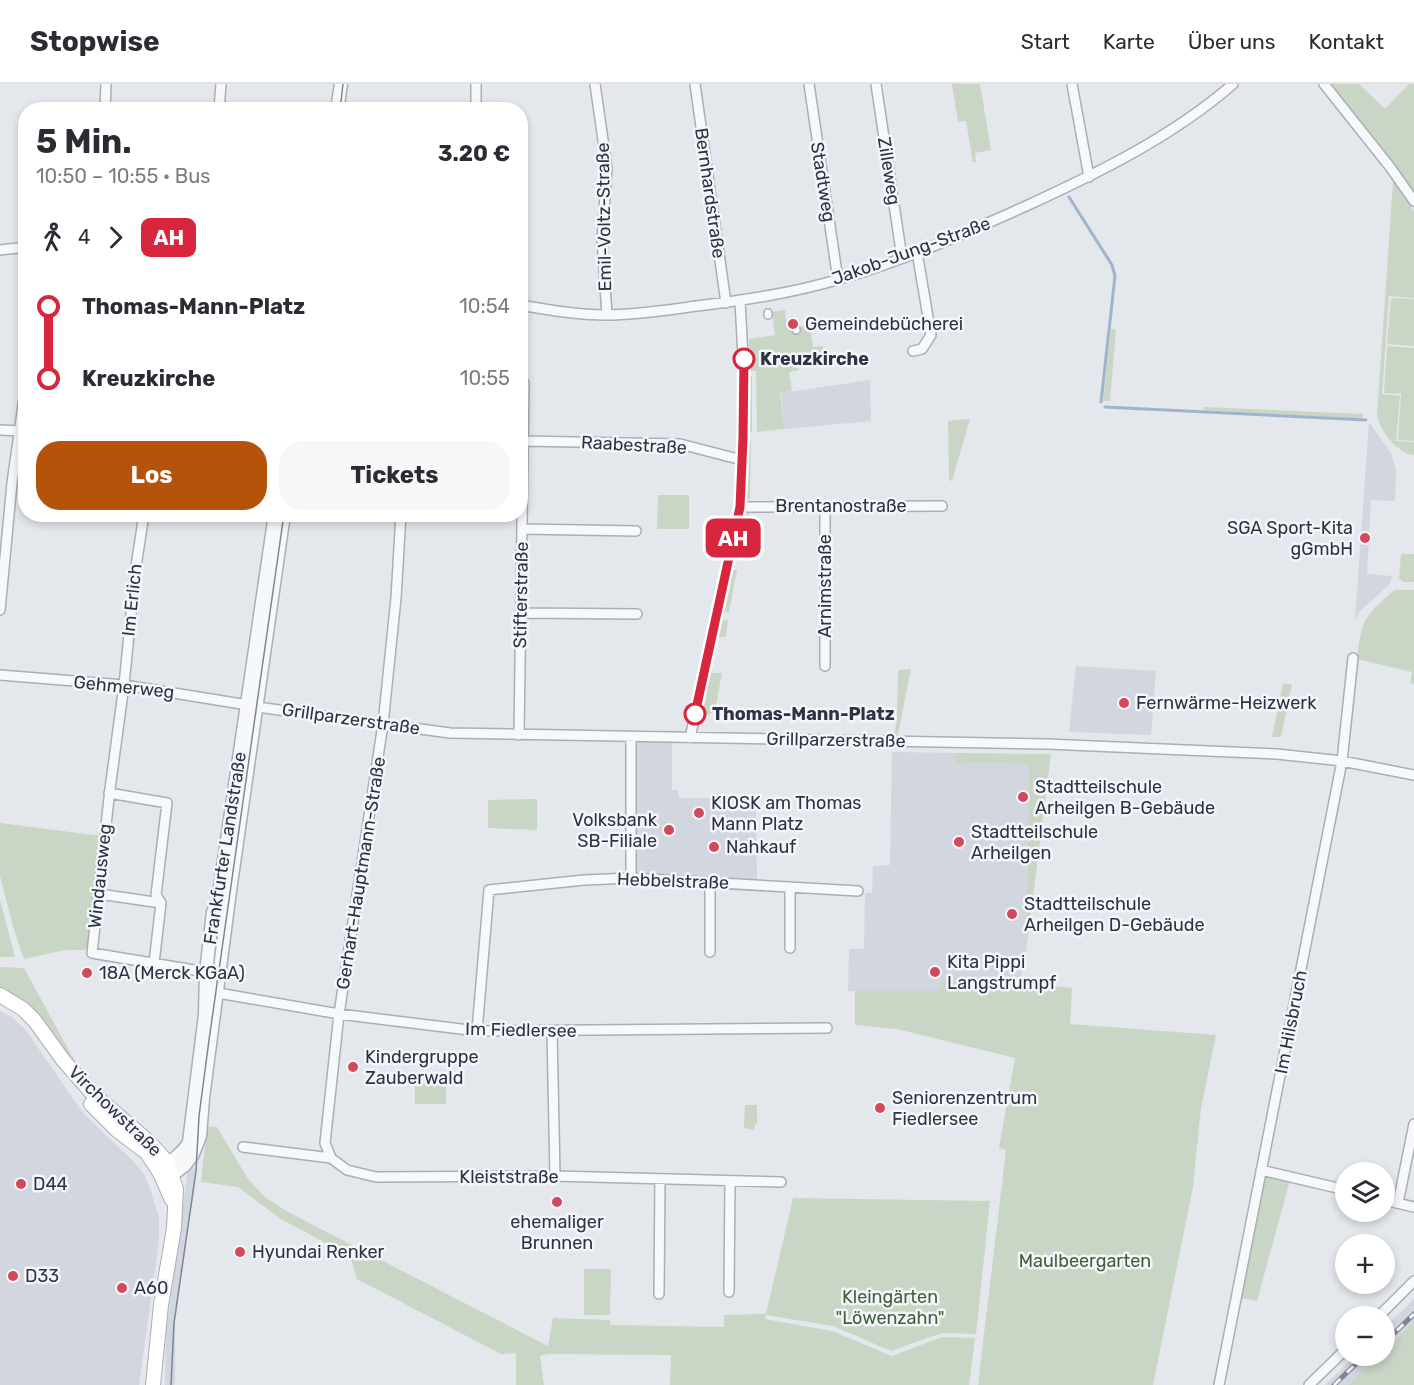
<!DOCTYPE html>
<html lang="de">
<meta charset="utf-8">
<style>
body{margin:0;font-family:Rubik,sans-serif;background:#f7f7f7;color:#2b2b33;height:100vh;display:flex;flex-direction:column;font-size:22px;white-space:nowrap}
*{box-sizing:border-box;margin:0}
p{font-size:20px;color:#7c7c81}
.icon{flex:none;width:33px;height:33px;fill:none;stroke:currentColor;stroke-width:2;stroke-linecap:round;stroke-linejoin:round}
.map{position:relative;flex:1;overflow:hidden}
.panel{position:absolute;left:18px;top:18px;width:510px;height:420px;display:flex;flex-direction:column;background:#fff;border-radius:24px;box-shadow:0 3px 9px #0003}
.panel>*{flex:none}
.badge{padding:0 12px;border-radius:9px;font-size:21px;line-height:39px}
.fabs{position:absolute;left:1335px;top:1078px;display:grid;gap:12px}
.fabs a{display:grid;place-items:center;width:60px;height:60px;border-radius:50%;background:#fff;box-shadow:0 3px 9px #0003;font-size:30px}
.map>.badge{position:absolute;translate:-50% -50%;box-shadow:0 0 0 3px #fff}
.legs{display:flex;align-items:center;gap:9px;height:66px;padding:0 18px;font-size:20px}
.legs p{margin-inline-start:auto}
.head{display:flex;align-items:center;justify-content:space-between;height:102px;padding:0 18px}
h1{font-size:33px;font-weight:700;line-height:45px}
.cta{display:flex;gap:12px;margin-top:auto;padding:12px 18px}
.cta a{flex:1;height:69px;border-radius:24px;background:#b45309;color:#fff;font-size:24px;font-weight:700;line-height:69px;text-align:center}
.cta a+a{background:#f7f7f7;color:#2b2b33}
ul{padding:0 18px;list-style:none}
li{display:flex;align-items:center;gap:21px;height:72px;font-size:22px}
li i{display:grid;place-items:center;width:9px;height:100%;margin:0 8px;background:currentColor}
li i::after{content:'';width:15px;height:15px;margin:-8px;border:4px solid;border-radius:50%;background:#fff}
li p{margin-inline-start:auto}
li:first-child i{background:linear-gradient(#0000 50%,currentColor 0)}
li:last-child i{background:linear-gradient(currentColor 50%,#0000 0)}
header{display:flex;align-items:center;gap:36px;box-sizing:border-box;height:84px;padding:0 30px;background:#fff;border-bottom:2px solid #e1e1e2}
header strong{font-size:28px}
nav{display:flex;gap:33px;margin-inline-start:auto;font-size:21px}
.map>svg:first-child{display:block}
</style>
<header>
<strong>Stopwise</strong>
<nav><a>Start</a><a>Karte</a><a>Über uns</a><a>Kontakt</a></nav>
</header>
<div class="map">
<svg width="1414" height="1301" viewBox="0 0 1414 1301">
<rect width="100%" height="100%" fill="#e4e7ec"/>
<!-- built -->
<path fill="#d2d6de" d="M870,296L871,337L785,345L781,309Z
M1369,338L1391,369L1396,386L1395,417L1371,416L1367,490L1392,492L1390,500L1360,527L1355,536Z
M1076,582L1156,587L1151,651L1069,648Z
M631,653L672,654V706H678L679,714H756L757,801L631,794Z
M892,668L957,669V679L1029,680L1026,868H1024L1021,899L943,897L939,907H848L849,865H864L865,809H872L873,782L890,781Z
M0,927L12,933L25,945L83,1029L131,1075L142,1087L149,1101L159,1134V1157L139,1301H0Z
M188,1084L197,1085L175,1238V1299L174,1301H165L166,1248Z
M1414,1215V1238L1385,1266V1243Z
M1355,1272H1379L1348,1301H1325Z"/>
<!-- green -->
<path fill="#c9d6c5" d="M952,0H980L991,66L975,69L976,78H973L966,37L958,38Z
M1331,0H1359L1385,25L1409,0H1414V109L1385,67Z
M1393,97L1414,127V214L1389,212L1382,310L1400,312L1396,357L1414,358V371C1397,369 1381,348 1377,332Z
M1391,214L1414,215V262L1387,260Z
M785,226L787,244L810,241L813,263L823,262L825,277L799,281V286L789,288L792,307L780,309L785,345L757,348L756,287H751L749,255L775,251L772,228Z
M1111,245L1116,246L1110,317H1103Z
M1387,262L1414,264V357L1398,356L1401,310L1384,309Z
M752,292V348L746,349L747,293Z
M1204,323L1363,330V335L1204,326Z
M970,335L952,397L949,396L948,337Z
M751,356L750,415L744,416L746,357Z
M658,411H689V445H657Z
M742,430H749L739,477H732Z
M1401,470H1414V498H1403L1399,494Z
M730,486H737L729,528H721Z
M1394,506H1414V600L1410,599L1412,588L1357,575C1362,533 1364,534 1394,506Z
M719,536H728L726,553H716Z
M911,585L898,650H894L897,636L898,586Z
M709,589H722L715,627L701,634Z
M1283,600H1292L1281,653H1272Z
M957,669L1051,670L1026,868L1029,680L956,679Z
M537,715V746L488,744V716Z
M0,739L101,752L88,863L84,866H65L24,875L14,846L0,792Z
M0,816L15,873H0Z
M0,883L24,884L77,981L75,982C55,953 36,917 0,905Z
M942,897L1021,899L1072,904L1070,940L1216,951L1201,1024L1193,1103L1153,1301H978L1006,1066L999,1064L1015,974L897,945L855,941V907H938Z
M415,1000H446V1020H415Z
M745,1021H757V1040H755L754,1046L744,1044Z
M207,1042L217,1043L248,1095L266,1114L288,1128L548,1262L553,1234L610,1236V1241L724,1243V1231L766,1230L793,1114L990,1117L976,1250L942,1249L891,1267L833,1242L766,1231L765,1235L832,1247L892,1272L942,1253L975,1254L969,1301H670L671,1271L548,1270L540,1272L544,1301H516V1269L501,1270L357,1195L350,1172L281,1135L238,1103L201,1098Z
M1270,1091L1290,1096L1257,1217L1240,1214L1264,1096Z
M584,1185H611L610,1231H584Z
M1414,1238V1301H1348L1379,1272H1384L1385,1266Z"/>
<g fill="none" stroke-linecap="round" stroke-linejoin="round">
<!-- stream -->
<path stroke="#9fb4cc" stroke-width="3" d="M1069,113L1112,181L1115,192L1101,318
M1105,323L1366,336"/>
<!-- pedestrian casing -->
<g stroke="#a9aeb7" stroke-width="10">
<path id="pedestrian" d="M768,229V231
M795,243L796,246"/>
</g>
<!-- minor casing -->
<g stroke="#a9aeb7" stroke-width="12">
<path id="minor" d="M595,0L607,84L602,155L607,231
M695,0L726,219
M809,0L838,196
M876,0L902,174
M1072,0L1089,93
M1324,0L1390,83L1414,117
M105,26L106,0
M219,26L221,0
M476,26V0
M0,166L26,163
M520,221C549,226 577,231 606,231C637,231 667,226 697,222C745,216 793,209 840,195C903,177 966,149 1026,122C1098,89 1172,53 1233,0
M913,267L922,265L931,251L917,168
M0,346L23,347
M524,357L680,360L742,376
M740,423L942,422
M144,430L135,489L124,601L110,705L92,869L206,888
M522,445L636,447
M0,526L12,399L26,300
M522,529L637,530
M825,582V422
M0,591L124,601L248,621
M257,623L450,649L1047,660L1277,670L1342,677L1414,691
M519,651L524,299
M631,653V794
M690,654L740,423L744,291L740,217
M109,709L167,719L156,811L161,819L154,879
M710,798V868
M790,803V864
M99,810L161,819
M218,909L339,930L477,947L827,944
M477,947L489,806L584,796L631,794L858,807
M552,947L555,1092
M243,1063L331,1074L347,1086L376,1093L555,1092L781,1098
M331,1074L325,1059L339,930L383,640L396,514L401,430
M1261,1086L1346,1106
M1384,1116L1414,1123
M1398,1119L1414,1040
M729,1208L730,1097
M659,1210L660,1095
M1378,1233L1414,1197
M1219,1301L1342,677L1353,574
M1309,1301L1346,1265"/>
</g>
<!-- tertiary casing -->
<g stroke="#a9aeb7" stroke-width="15">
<path id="tertiary" d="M337,26L341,0
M275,430L218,817L213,828L206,888L205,931L189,1058C184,1070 168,1077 160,1089L172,1091L185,1081L193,1070L200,1052L203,1014L230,807L284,430"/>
</g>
<!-- secondary casing -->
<g stroke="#a9aeb7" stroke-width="16">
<path id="secondary" d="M0,911L23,925L35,937L63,976L92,1009L149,1058L167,1078L176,1105L174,1144L161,1221L153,1301
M91,1020L118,1047L147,1069L160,1089L172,1116"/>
</g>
<!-- pedestrian -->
<use href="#pedestrian" stroke="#f7f8fa" stroke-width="7"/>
<!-- minor -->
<use href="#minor" stroke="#f7f8fa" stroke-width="9"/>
<!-- tertiary -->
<use href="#tertiary" stroke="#f7f8fa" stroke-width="12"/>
<!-- secondary -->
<use href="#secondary" stroke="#fff" stroke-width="14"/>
<!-- tram -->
<path stroke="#7d8696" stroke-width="1.5" d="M340,26L343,0
M171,1301L174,1239L196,1087L199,1032L209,956L284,430"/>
<!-- rail casing -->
<g stroke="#7d8696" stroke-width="5">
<path id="rail" d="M1384,1259L1414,1230
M1334,1301L1364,1272"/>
</g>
<!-- rail -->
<use href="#rail" stroke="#f4f6f9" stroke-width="3" stroke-dasharray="9" stroke-linecap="butt"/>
</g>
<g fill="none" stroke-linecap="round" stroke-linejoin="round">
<!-- line-1 casing -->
<g stroke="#fff" stroke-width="14">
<path id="line-1" d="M695,630L740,423L743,354L744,275"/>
</g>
<!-- line-1 -->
<use href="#line-1" stroke="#d7263d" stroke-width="9"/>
</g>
<!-- markers -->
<g fill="#d1495b" stroke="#f4f6f9" stroke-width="2">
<circle cx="793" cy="240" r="6"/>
<circle cx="1365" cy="454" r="6"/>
<circle cx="1124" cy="619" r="6"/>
<circle cx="1023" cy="713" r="6"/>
<circle cx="699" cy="729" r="6"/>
<circle cx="669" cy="746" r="6"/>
<circle cx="959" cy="758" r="6"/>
<circle cx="714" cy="763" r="6"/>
<circle cx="1012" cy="830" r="6"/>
<circle cx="935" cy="888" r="6"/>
<circle cx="87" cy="889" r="6"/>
<circle cx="353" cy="983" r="6"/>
<circle cx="880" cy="1024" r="6"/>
<circle cx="21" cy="1100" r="6"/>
<circle cx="557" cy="1118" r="6"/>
<circle cx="240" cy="1168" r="6"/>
<circle cx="13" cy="1192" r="6"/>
<circle cx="122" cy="1204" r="6"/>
</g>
<g fill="#fff" stroke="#d7263d" stroke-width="3">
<circle cx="744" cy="275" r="10"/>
<circle cx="695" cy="630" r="10"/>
</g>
<g text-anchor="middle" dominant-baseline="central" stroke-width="5" stroke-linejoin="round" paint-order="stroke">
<!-- street labels -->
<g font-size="18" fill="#2b3445" stroke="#f4f6f9">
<text transform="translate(889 87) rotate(81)">Zilleweg</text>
<text transform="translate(823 98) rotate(81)">Stadtweg</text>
<text transform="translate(710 109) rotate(82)">Bernhardstraße</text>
<text transform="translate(604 133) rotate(-91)">Emil-Voltz-Straße</text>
<text transform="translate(911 167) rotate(-20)">Jakob-Jung-Straße</text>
<text transform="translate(634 361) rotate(3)">Raabestraße</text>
<text x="841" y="422">Brentanostraße</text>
<text transform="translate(825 502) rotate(-90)">Arnimstraße</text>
<text transform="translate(521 511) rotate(-89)">Stifterstraße</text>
<text transform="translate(132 516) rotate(-84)">Im Erlich</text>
<text transform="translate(124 603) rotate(6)">Gehmerweg</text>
<text transform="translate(351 635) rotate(8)">Grillparzerstraße</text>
<text transform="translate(836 656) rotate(1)">Grillparzerstraße</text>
<text transform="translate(225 764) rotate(-81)">Frankfurter Landstraße</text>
<text transform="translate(361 789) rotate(-81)">Gerhart-Hauptmann-Straße</text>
<text transform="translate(100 792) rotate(-84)">Windausweg</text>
<text transform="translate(673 797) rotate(2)">Hebbelstraße</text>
<text transform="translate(1291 938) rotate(-79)">Im Hilsbruch</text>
<text transform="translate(521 946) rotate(1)">Im Fiedlersee</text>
<text transform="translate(115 1027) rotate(44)">Virchowstraße</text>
<text x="509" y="1093">Kleiststraße</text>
</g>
<!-- poi labels -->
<g font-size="18" fill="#2b3445" stroke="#f4f6f9" text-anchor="start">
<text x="805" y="240">Gemeindebücherei</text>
<text x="1353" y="444" text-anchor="end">SGA Sport-Kita<tspan x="1353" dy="21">gGmbH</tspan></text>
<text x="1136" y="619">Fernwärme-Heizwerk</text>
<text x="1035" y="703">Stadtteilschule<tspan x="1035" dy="21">Arheilgen B-Gebäude</tspan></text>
<text x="711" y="719">KIOSK am Thomas<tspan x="711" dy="21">Mann Platz</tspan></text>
<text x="657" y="736" text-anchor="end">Volksbank<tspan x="657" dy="21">SB-Filiale</tspan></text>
<text x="971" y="748">Stadtteilschule<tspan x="971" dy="21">Arheilgen</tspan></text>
<text x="726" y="763">Nahkauf</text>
<text x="1024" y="820">Stadtteilschule<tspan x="1024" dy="21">Arheilgen D-Gebäude</tspan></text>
<text x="947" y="878">Kita Pippi<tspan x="947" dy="21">Langstrumpf</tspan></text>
<text x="99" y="889">18A (Merck KGaA)</text>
<text x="365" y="973">Kindergruppe<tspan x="365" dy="21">Zauberwald</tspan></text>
<text x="892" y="1014">Seniorenzentrum<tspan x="892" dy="21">Fiedlersee</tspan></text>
<text x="33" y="1100">D44</text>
<text x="557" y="1138" text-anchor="middle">ehemaliger<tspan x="557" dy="21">Brunnen</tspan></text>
<text x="252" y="1168">Hyundai Renker</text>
<text x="25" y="1192">D33</text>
<text x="134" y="1204">A60</text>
</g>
<!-- stop labels -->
<g font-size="18" font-weight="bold" fill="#2b3445" stroke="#f4f6f9" text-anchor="start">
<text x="760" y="275">Kreuzkirche</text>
<text x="712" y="630">Thomas-Mann-Platz</text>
</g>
<!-- park labels -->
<g font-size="18" fill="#3f6138" stroke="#f4f6f9">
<text x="1085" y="1177">Maulbeergarten</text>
<text x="890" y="1213">Kleingärten<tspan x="890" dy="21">"Löwenzahn"</tspan></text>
</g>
</g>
</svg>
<div class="fabs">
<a><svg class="icon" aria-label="layers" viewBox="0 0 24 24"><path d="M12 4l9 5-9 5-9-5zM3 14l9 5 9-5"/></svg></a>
<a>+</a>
<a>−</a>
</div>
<b class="badge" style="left:733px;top:454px;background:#d7263d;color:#fff">AH</b>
<section class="panel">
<div class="head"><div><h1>5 Min.</h1><p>10:50 – 10:55 · Bus</p></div><b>3.20 €</b></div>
<div class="legs"><svg class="icon" aria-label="walk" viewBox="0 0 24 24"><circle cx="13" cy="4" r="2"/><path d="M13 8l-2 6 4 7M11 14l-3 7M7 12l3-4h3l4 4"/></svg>4<svg class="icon" aria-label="forward" viewBox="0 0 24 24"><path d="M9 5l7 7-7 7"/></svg><b class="badge" style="background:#d7263d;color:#fff">AH</b></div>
<ul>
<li><i style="color:#d7263d"></i><b>Thomas-Mann-Platz</b><p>10:54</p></li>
<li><i style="color:#d7263d"></i><b>Kreuzkirche</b><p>10:55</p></li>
</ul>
<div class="cta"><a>Los</a><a>Tickets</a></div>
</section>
</div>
